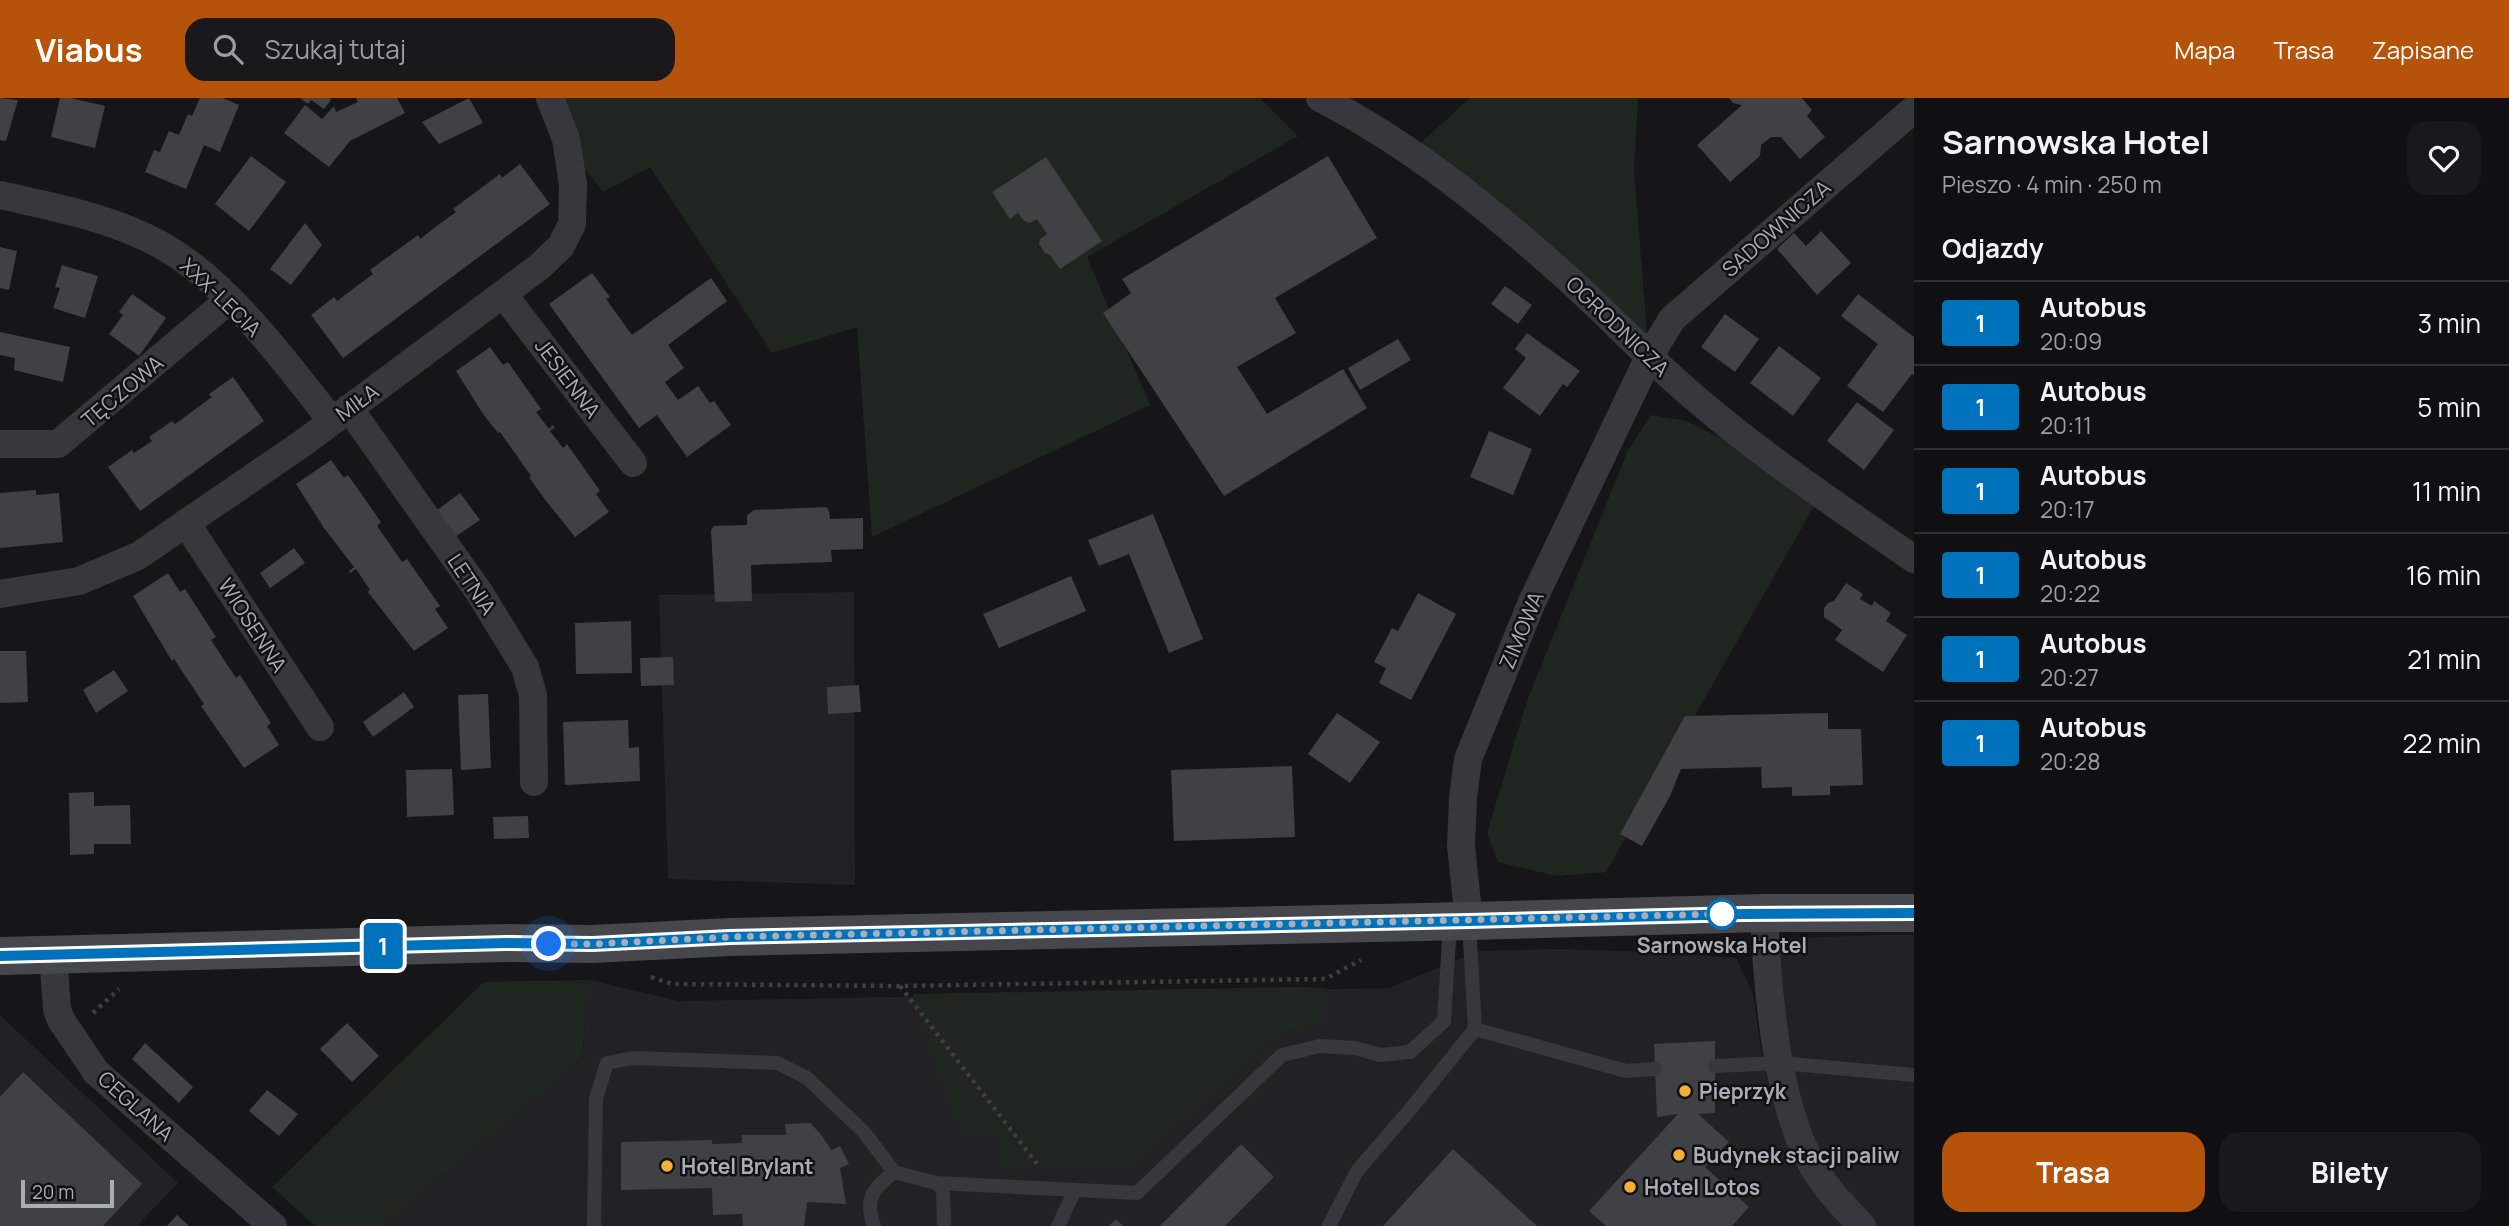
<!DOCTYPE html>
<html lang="pl">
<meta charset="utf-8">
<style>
body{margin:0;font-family:Manrope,sans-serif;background:#19191b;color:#f1f3f6;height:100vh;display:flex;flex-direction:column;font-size:26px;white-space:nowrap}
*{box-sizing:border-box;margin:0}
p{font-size:23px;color:#9c9d9f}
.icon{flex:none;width:38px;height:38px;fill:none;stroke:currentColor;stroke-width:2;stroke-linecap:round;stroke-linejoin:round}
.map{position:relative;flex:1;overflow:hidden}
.details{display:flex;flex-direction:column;background:#101012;width:595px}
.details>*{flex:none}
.badge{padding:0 14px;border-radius:5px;font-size:24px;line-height:46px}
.scale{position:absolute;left:21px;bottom:18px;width:93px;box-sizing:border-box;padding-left:7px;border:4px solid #a8adb8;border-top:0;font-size:19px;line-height:24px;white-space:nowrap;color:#a8adb8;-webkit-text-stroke:5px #111113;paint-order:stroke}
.you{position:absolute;width:35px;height:35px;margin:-18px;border:5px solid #fff;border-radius:50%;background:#1a73e8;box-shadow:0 0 0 10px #1a73e833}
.map>.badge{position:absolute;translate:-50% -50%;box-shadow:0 0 0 4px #fff}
h2{padding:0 28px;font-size:26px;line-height:63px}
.round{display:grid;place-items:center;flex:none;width:74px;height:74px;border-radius:21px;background:#19191b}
.summary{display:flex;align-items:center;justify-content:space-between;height:119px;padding:0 28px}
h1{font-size:33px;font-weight:700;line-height:52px}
.cta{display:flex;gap:14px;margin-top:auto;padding:14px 28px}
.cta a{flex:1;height:80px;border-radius:21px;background:#b45309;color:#fff;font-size:28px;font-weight:700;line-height:80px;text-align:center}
.cta a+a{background:#19191b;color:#f1f3f6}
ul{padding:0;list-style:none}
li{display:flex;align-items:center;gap:21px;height:84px;padding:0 28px;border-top:2px solid #303032}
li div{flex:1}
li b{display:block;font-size:26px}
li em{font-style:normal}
li .badge{min-width:77px;font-weight:700;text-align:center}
header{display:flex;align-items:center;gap:42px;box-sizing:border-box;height:98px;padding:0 35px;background:#b45309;color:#fff}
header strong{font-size:33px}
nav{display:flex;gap:38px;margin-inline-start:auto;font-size:24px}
.search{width:490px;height:63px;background:#19191b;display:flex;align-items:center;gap:18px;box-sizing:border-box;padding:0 24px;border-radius:21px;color:#9c9d9f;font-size:26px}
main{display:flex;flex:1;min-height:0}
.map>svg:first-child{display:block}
</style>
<header>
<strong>Viabus</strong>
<div class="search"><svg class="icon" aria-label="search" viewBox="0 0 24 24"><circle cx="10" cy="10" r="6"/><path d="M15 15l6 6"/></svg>Szukaj tutaj</div>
<nav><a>Mapa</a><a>Trasa</a><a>Zapisane</a></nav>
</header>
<main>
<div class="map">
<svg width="1914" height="1128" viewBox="0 0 1914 1128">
<rect width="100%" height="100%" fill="#161618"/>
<!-- built -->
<path fill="#222225" d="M854,494L855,787L668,781L659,497Z
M1881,837H1914V1128H381L582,959L589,882L679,903L1389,890L1478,853L1560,851L1656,854L1736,860L1753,896L1763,965H1779L1765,841Z
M0,917L178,1085L137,1128H0Z"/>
<!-- green -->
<path fill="#1e261f" d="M548,0H1260L1298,38L1087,159L1150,307L872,439L857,229L772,255L650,69L603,94L566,48Z
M1470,0H1638L1634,73L1649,259L1412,53Z
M1651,317L1687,323L1792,376L1821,396L1606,774L1556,778L1498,764L1487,735L1527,603L1628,352Z
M589,882L582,959L381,1128H315L272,1089L484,884Z
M1299,889L1327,890L1323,923L1272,939L1129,1071L1002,1069L1001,1038H962L913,896Z"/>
<!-- building -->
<path fill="#404145" d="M0,0L18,2L6,43L0,42Z
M60,0H71L105,8L95,50L51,39Z
M200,0H223L239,7L220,54L204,47L186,91L145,74L154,52L160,54L169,33L179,37L188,16L192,18Z
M300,0H330L331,2L324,11L311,2L308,6Z
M356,0H397L405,15L350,43L329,69L284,35L305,7L322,21L334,8L336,14L358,4Z
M469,0L483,25L439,46L422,24Z
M1729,0H1802L1812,12L1807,18L1825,39L1800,61L1781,39H1771L1761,47L1760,58L1730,84L1697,47L1742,7L1733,5Z
M251,58L286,84L249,133L215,106Z
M1328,58L1377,140L1275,200L1296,235L1237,269L1267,316L1343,271L1367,310L1224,398L1103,215L1131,195L1122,181Z
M1046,59L1102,143L1060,171L1050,157L1045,155L1039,146L1040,141L1047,136L1037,121L1030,125L1024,123L1018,115L1010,121L992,94Z
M520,66L550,106L343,260L311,217L334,199L337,203L373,176L370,172L418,137L420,141L438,127L456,114L453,111L500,76L502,80Z
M305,125L322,147L291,187L270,171Z
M1821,133L1851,165L1817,197L1777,151L1794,135L1806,148Z
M0,149L17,153L9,192L0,190Z
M62,167L98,178L85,220L53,210L60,190L55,189Z
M592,175L610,199L606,201L632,237L711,180L727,203L668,247L684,270L665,284L678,302L698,288L710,305L714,303L731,327L687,359L657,317L639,330L549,206Z
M1505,188L1532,207L1518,226L1491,206Z
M132,196L166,220L139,258L109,236L123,217L119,214Z
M1858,196L1914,239V277L1912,276L1883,314L1847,288L1878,246L1841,218Z
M1725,216L1759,241L1735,274L1701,249Z
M0,234L70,249L63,284L14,272L15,260L0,257Z
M1527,235L1580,273L1567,289L1563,286L1540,318L1503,290L1526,260L1515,251Z
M1398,241L1411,262L1360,292L1348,270Z
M1779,248L1821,280L1793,318L1750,285Z
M490,249L503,267L508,264L541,311L536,314L549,331L553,327L555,329L550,333L563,350L567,346L600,393L596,396L609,414L575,439L543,399L529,379L531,378L500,334L498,335L483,316L456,273Z
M233,279L264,323L140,413L108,369L132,352L134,355L152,343L149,339L172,323L175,326L212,299L209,296Z
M1857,304L1894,332L1864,372L1827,343Z
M1489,333L1532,351L1513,397L1470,379Z
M331,362L344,380L348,377L381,424L377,428L389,445L402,464L407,461L440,508L435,511L448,530L414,553L368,494L370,492L356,471L350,475L349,473L354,469L324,430L296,386Z
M36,392V397L59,395L63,444L0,450V395Z
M460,395L480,422L455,439L436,413Z
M826,409L829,413L830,421L863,420V451L831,452L832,464L751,467L752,503L715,504L711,432L714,428L747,427V417L754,412Z
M1153,416L1203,541L1169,555L1129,456L1099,468L1088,442Z
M294,450L305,465L270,490L260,475Z
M168,475L180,494L185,491L216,539L211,542L236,580L240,577L271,625L267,628L279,647L244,670L201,608L204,606L174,561L172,563L133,498Z
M1071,478L1086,513L999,550L983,516Z
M1846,485L1863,496L1860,501L1872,508L1874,503L1891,515L1886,523L1907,537L1883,574L1835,542L1842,532L1824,519V510L1828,505L1834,503Z
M1418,495L1456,516L1411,602L1379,585L1386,570L1374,564L1392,530L1398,533Z
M631,523L632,575L576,576L575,525Z
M0,553H26L28,604L0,605Z
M673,559L674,587L641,588L640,560Z
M114,572L128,593L96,615L83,592Z
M859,587L861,614L828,616L827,589Z
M404,594L414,609L373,639L363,624Z
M488,596L491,670L461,672L458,597Z
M1337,615L1380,644L1350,685L1308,656Z
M1828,615V631H1861L1863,687L1830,688V697L1792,698V689L1762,690L1761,669L1681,671L1670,698L1642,748L1620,736L1685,618Z
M628,622L629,650L639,649L640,683L565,687L563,624Z
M1292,668L1295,739L1174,743L1171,672Z
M452,671L454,717L407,719L406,672Z
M94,694V708L130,707L131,746H94V756L70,757L69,695Z
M528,718L529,740L494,741L493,719Z
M347,925L379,958L352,984L320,951Z
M1715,943V1015L1698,1016L1729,1044L1705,1069L1749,1109L1732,1128H1606L1589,1113L1678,1016L1657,1019L1654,946Z
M145,945L193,989L179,1005L132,961Z
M23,974L142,1086L103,1128H0V999Z
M267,992L298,1016L279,1038L249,1013Z
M810,1025L820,1035L831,1052L840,1048L849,1066L840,1070L846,1106L807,1104L804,1128H743L742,1116L713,1117L712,1090L621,1092V1044L712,1042V1046L742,1045V1037H786L785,1026Z
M1241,1046L1274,1079L1225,1128H1160Z
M1453,1051L1537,1128H1383Z
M177,1117L189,1128H167Z
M1116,1121L1123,1128H1109Z"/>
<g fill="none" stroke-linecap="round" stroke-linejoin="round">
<!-- path -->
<path stroke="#3d3f44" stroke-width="4.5" stroke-dasharray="3.5 5" stroke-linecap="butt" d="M651,879L672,886L899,888L1325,881L1361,862
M900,888L1038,1067
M93,915L119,891"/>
<!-- lane -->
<path stroke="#37383d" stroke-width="14" d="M1475,931L1626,973L1655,971
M1715,968L1780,965L1914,977
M936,1085L943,1091L944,1128
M594,1128L596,1000L607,965L633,960L777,965L807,980L864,1034L894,1074L936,1085L1137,1095L1282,957L1320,948L1355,950L1380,957L1410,954L1444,923L1450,825
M874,1128C864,1100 873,1091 894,1074
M1058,1128L1075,1092
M1329,1128L1357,1073L1413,1008L1475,931L1469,825"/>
<!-- street -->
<path stroke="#37383d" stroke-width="28" d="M1320,0C1406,44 1484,106 1556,170C1599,207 1637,249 1680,287C1752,351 1834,406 1914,461
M0,97C57,110 120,121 171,153C230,189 289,268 331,322
M503,196L633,365
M349,310L479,494L525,569L533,597L534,684
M0,346H58L229,202
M186,425L320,629
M0,496L79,483L138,458L303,345L539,169L561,148L572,126L573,86L566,41L550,0
M1764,815C1767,889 1776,1007 1814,1070C1827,1092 1845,1110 1862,1128
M1469,823L1461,748L1463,700L1468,661L1532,504L1649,259L1672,221L1914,11
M53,856L57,911L61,922L96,974L273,1128"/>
<!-- secondary -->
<path stroke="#45474d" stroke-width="38" d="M0,858L506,845L593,846L730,839L1469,823L1764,815H1914"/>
</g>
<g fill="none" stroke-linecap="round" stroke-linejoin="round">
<!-- line casing -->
<g stroke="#fff" stroke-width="16">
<path id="line" d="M0,858L506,845L593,846L730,839L1469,823L1743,816L1914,815"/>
</g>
<!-- line -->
<use href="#line" stroke="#0072bc" stroke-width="10"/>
<!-- walk -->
<path stroke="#a8adb8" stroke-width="7" stroke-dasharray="0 12.6" d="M549,846H593L730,839L1722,816"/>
</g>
<!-- markers -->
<circle fill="#fff" stroke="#0072bc" stroke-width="3.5" cx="1722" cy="816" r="14"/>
<g fill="#f2b134" stroke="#111113" stroke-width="2.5">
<circle cx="1685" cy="993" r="7"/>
<circle cx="1679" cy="1057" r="7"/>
<circle cx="667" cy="1068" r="7"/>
<circle cx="1630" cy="1089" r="7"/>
</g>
<g text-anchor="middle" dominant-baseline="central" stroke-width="5" stroke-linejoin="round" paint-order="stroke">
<!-- street labels -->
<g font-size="21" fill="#a8adb8" stroke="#111113">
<text transform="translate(1776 130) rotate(-41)">SADOWNICZA</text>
<text transform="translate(221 199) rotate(44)">XXX-LECIA</text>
<text transform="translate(1618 228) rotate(44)">OGRODNICZA</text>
<text transform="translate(568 280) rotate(53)">JESIENNA</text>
<text transform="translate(122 293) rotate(-40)">TĘCZOWA</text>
<text transform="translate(357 304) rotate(-36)">MIŁA</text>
<text transform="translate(472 486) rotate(56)">LETNIA</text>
<text transform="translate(253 527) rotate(57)">WIOSENNA</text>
<text transform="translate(1521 532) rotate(-67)">ZIMOWA</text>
<text transform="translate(136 1008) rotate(42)">CEGLANA</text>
</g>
<!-- stop labels -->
<g font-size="21" font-weight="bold" fill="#a8adb8" stroke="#111113">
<text x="1722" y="847">Sarnowska Hotel</text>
</g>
<!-- poi labels -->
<g font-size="21" font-weight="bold" fill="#a8adb8" stroke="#111113" text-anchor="start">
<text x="1699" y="993">Pieprzyk</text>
<text x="1693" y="1057">Budynek stacji paliw</text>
<text x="681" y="1068">Hotel Brylant</text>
<text x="1644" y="1089">Hotel Lotos</text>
</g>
</g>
</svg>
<div class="scale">20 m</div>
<div class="you" style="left:549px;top:846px"></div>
<b class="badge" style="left:383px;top:848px;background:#0072bc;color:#fff">1</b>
</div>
<section class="details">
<div class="summary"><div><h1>Sarnowska Hotel</h1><p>Pieszo · 4 min · 250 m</p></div><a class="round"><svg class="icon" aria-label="heart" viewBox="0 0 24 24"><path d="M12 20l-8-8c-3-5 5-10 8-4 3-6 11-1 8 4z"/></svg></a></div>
<h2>Odjazdy</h2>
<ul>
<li><span class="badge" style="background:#0072bc;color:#fff">1</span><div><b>Autobus</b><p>20:09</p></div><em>3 min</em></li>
<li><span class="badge" style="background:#0072bc;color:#fff">1</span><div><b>Autobus</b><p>20:11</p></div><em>5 min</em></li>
<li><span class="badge" style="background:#0072bc;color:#fff">1</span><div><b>Autobus</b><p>20:17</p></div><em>11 min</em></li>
<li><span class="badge" style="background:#0072bc;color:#fff">1</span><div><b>Autobus</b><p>20:22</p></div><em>16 min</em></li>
<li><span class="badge" style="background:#0072bc;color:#fff">1</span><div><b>Autobus</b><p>20:27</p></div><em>21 min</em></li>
<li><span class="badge" style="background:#0072bc;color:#fff">1</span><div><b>Autobus</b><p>20:28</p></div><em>22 min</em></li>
</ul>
<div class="cta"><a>Trasa</a><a>Bilety</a></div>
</section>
</main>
